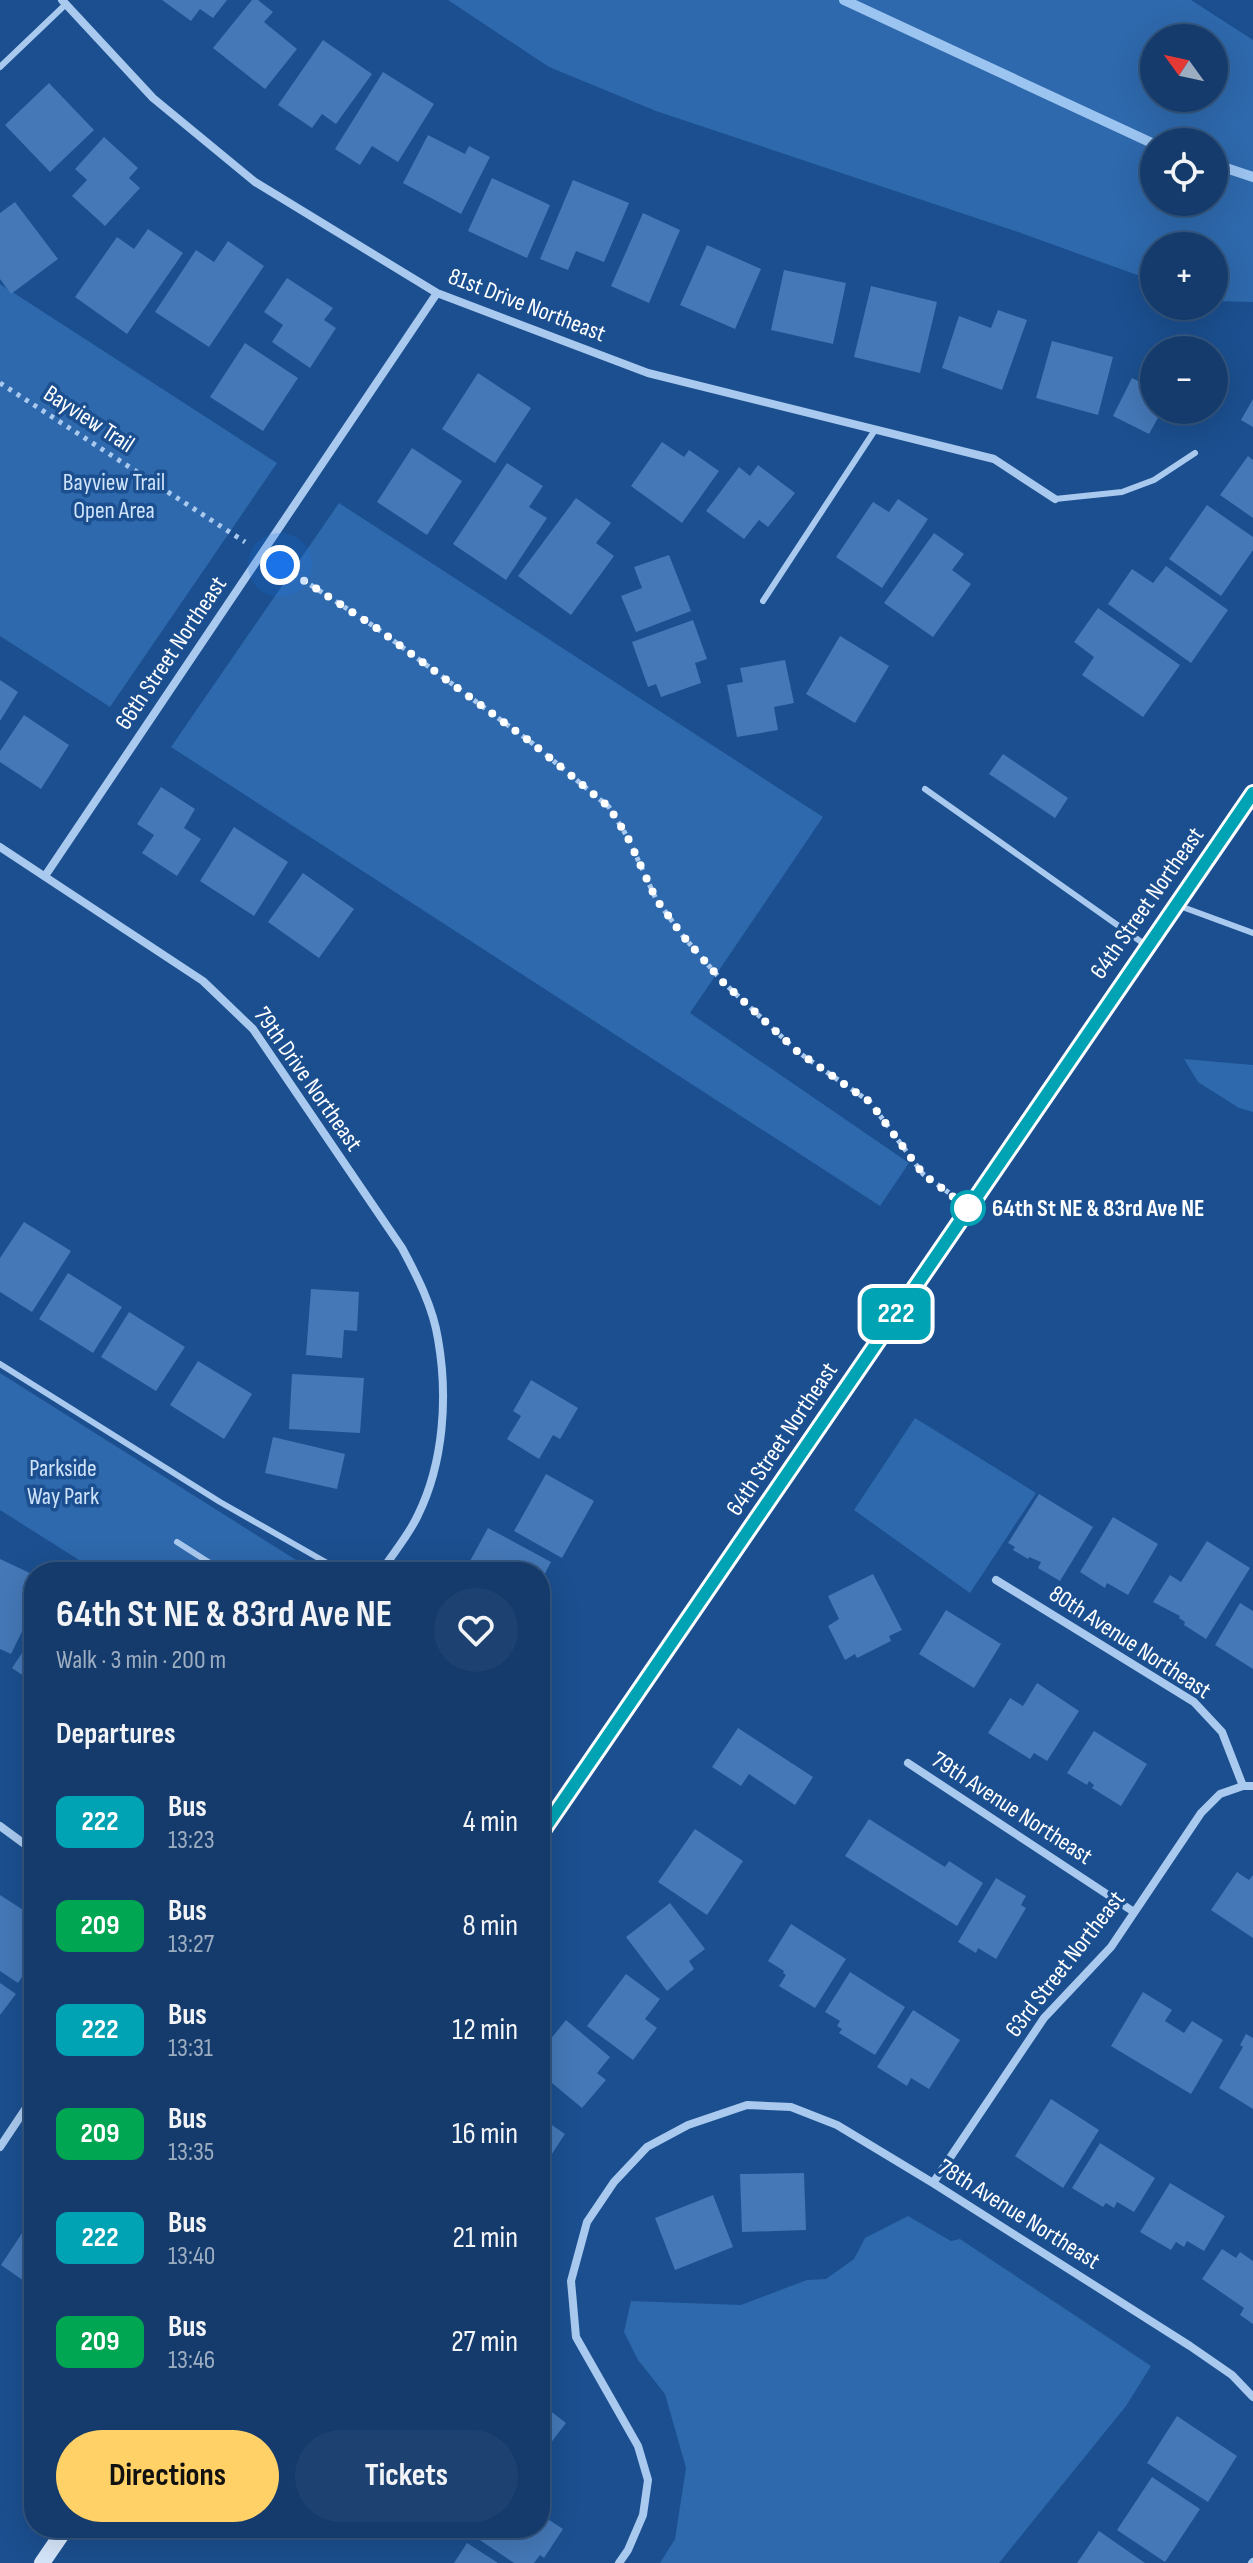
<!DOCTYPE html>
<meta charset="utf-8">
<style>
body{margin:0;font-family:"Sofia Sans Condensed",sans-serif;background:#1d4271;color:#f1f3f6;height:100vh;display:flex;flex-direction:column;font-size:30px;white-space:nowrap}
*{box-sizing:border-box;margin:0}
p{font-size:26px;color:#9dadc1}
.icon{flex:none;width:44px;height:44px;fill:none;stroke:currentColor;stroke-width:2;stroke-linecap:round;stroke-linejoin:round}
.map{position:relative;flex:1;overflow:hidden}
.side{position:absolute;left:24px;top:1562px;width:526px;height:976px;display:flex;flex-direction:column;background:#143b6b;border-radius:32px;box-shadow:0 8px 32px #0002,0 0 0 2px #33557e}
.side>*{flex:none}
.badge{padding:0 16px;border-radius:12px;font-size:28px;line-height:52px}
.needle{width:52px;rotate:303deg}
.fabs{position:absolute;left:1140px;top:24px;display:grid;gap:16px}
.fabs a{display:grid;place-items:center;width:88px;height:88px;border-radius:50%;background:#143b6b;box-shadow:0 8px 32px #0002,0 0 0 2px #33557e;font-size:40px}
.you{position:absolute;width:40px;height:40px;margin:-20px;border:6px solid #fff;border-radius:50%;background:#1a73e8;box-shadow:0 0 0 12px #1a73e833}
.map>.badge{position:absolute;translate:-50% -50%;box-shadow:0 0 0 4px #fff}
h2{padding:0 32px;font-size:30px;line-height:72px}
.round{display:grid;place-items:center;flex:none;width:84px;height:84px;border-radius:42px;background:#1d4271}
.summary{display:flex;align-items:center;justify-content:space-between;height:136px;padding:0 32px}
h1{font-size:38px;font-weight:700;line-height:60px}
.action{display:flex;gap:16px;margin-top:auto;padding:16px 32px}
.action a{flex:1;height:92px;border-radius:48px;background:#ffd166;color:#111;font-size:32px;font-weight:700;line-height:92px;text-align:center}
.action a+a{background:#1d4271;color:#f1f3f6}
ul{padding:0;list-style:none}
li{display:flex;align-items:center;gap:24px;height:104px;padding:0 32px}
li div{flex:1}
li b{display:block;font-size:30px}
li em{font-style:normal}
li .badge{min-width:88px;font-weight:700;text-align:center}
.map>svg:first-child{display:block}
</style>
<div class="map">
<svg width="1253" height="2563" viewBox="0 0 1253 2563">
<rect width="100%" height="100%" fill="#1b4f8f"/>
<!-- green -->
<path fill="#2e69ad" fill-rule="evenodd" d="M448,0H1191L1253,40V302L1214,301V246H1154V281L1015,231L656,111L549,67ZM1214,38V98H1154V38ZM1214,142V202H1154V142Z
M0,284L277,463L110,707L0,636Z
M339,503L823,817L690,1013L909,1163L880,1206L171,747Z
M1184,1059L1253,1065V1112L1239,1108L1198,1082Z
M0,1373L315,1572H98L0,1510Z
M915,1418L1036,1493L970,1593L854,1510Z
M908,2216L951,2241L960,2239L1151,2366L1126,2406L999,2563H660L675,2539L686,2468L665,2394L638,2360L624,2332L631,2301L741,2305L807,2280L826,2279L854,2259L865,2238Z"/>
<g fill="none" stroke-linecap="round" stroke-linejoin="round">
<!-- stream -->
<path stroke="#9cc4f0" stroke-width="10" d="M844,0L1154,144
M1214,164L1253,177"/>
</g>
<!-- building -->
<path fill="#4478b7" d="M162,0H227L213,18L200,9L191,21Z
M252,0H258L273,12L264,22L297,49L265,89L213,48Z
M323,40L372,74L336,124L322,114L312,128L278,105Z
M383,72L434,104L398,162L372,146L360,165L335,149Z
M49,83L94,130L50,172L5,125Z
M428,135L465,154L469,146L490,157L461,214L403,183Z
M104,137L138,168L129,178L140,188L105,226L72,196L87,180L75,169Z
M492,178L550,205L527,258L468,231Z
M573,180L629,203L604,262L576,251L568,270L540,259Z
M15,202L58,259L11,294L0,279V213Z
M643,213L680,230L649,303L611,286Z
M148,229L183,253L127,334L75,297L117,237L134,249Z
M228,241L264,266L209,347L155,312L196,250L214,262Z
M707,245L761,269L735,329L680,305Z
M784,270L846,283L833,344L771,330Z
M287,278L333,308L324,320L336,328L310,368L272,342L283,325L264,312Z
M871,286L937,302L920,373L854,357Z
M998,310L1027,320L1002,390L942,368L959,316L991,328Z
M1052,341L1113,357L1098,415L1036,398Z
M245,343L298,378L263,431L210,397Z
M478,373L531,408L495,463L442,429Z
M1132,378L1150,387L1154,379V410H1184L1177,425L1159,416L1149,434L1113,416Z
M1253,399V427L1241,420Z
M662,442L684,457L689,450L719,471L682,523L631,486Z
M412,448L462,481L427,535L377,502Z
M1248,456L1253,460V518L1220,495Z
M507,463L543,486L529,507L547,518L506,580L453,544Z
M758,465L795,493L768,527L759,520L744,539L706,511L739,467L750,476Z
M576,498L611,523L596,543L614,556L571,615L518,576Z
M898,499L928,519L882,588L836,557L873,502L889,512Z
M1207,505L1253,537V550L1221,596L1169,559Z
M934,533L964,554L952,570L971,584L933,637L884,603Z
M669,555L691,611L636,632L621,596L642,588L634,567Z
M1166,566L1228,610L1191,663L1108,604L1132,569L1153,583Z
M1098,608L1180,665L1143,717L1082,675L1094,657L1074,642Z
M693,620L707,659L695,663L701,683L661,697L656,684L648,687L632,642Z
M840,636L889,666L855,723L806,694Z
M785,660L794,703L774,707L778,730L737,737L727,685L743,682L740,668Z
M0,680L18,692L0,721Z
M24,715L69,745L41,789L0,762V751Z
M1003,754L1068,798L1055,818L989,774Z
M161,787L195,809L184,828L201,839L177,876L142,853L154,835L137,824Z
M234,827L288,862L254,916L200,881Z
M303,873L354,909L319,958L268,922Z
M24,1222L71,1251L32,1312L0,1292V1258Z
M68,1273L122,1307L93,1353L39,1319Z
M311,1289L359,1292L357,1331L344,1330L342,1358L306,1355Z
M129,1312L185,1347L156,1391L101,1357Z
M198,1361L252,1394L224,1439L170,1405Z
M292,1374L364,1378L360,1433L289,1429Z
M531,1380L578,1408L560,1439L553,1435L539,1459L507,1439L521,1416L513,1411Z
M273,1437L345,1454L337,1489L265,1473Z
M546,1474L594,1501L562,1558L514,1531Z
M1039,1494L1093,1527L1060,1581L1038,1568L1041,1562L1029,1557L1028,1559L1013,1550L1015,1547L1008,1543Z
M1113,1517L1158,1544L1128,1595L1107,1583L1105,1588L1080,1572Z
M488,1528L551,1562L540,1583V1572H464Z
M1207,1541L1250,1568L1206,1639L1184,1625L1185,1622L1179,1618L1180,1616L1153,1602L1170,1575L1181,1582Z
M0,1559L34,1575V1607L11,1654L0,1649Z
M873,1574L902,1630L889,1636L891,1641L857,1658L855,1654L845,1660L828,1626L839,1619L828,1596Z
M1240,1603L1253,1611V1669L1215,1645Z
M946,1610L1001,1644L974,1688L919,1654Z
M34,1635V1683L12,1668Z
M1037,1683L1079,1711L1047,1761L1034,1753L1030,1759L988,1733L1010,1698L1023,1706Z
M738,1728L813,1777L795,1805L749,1774L741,1786L712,1767Z
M1094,1731L1147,1764L1121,1806L1092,1788L1094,1785L1089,1781L1087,1785L1067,1773Z
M869,1819L945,1867L949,1861L983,1883L957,1926L845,1856Z
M695,1829L743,1861L707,1915L658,1882Z
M1237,1872L1249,1880L1253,1875V1938L1211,1910Z
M996,1878L1026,1896L1021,1905L1026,1908L996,1959L978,1948L976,1953L958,1942Z
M0,1895L34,1917V1959L18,1983L0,1971Z
M670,1903L705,1949L689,1961L694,1969L667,1991L626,1937Z
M791,1924L846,1959L815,2008L779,1986L786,1975L783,1973L784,1971L768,1961Z
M850,1972L905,2007L875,2055L839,2033L842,2029L837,2026L840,2021L825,2012Z
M626,1974L660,1999L645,2019L657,2028L633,2060L587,2026Z
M0,1983L16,1994L0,2015Z
M1143,1992L1172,2010L1165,2021L1184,2033L1192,2021L1223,2040L1191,2094L1111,2046Z
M913,2010L960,2040L929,2089L911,2078L907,2086L877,2067Z
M566,2020L610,2057L597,2073L606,2080L582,2108L540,2073V2052Z
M1246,2034L1253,2038V2109L1219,2088L1243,2047L1240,2045Z
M1051,2099L1099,2130L1063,2188L1015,2156Z
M540,2117L565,2134L540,2172Z
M1100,2143L1155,2178L1134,2212L1117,2202L1114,2208L1106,2203L1103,2207L1072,2188Z
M804,2173L806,2230L742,2232L740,2174Z
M1170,2183L1225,2216L1204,2251L1187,2241L1184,2247L1176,2242L1171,2250L1140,2232Z
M713,2195L733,2247L675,2270L655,2218Z
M34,2215V2288L1,2265Z
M1222,2249L1236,2258L1240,2252L1253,2261V2324L1240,2315L1244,2308L1202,2279Z
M540,2403L566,2423L540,2457Z
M1177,2416L1237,2456L1208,2502L1147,2463Z
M1152,2477L1200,2509L1165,2562L1117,2530Z
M540,2514L563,2529L544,2558L540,2555L534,2563H514L471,2534L475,2528H540Z
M1099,2531L1145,2563H1077Z
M467,2543L498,2563H454Z"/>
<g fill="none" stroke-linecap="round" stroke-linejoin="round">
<!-- path -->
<path stroke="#a9c9ee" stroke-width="5" stroke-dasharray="4 6" stroke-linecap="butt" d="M0,383L245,542
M277,563L375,627L532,743L609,807L628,838L656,899L683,936L723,982L798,1052L870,1102L923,1174L952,1195"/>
<!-- service -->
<path stroke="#a9c9ee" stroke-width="6" d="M0,67L66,4
M1055,499L1122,492L1154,480L1195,453
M763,601L875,430
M925,789L1147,946
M1177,905L1253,933
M0,1364L220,1502L343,1572
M177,1542L224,1572"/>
<!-- minor -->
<path stroke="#a9c9ee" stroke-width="8" d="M62,0L153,98L255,182L437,293L648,373L994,459L1055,499
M0,847L203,981L253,1029L402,1248C417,1276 433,1307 438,1339C448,1396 444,1462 418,1515C409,1535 393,1553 381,1572
M45,876L437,293
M996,1580L1194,1702L1222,1732L1243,1786H1253
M908,1763L1134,1912
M0,1826L34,1851
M0,2147L34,2096
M933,2183L1044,2018L1111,1947L1201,1813L1220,1794L1243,1786
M619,2563L628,2550L643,2515L648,2480L638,2446L576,2337L571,2281L587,2222L614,2182L647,2147L688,2125L747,2105L791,2107L837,2125L933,2183L1190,2346L1232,2375L1253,2397
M1252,2563L1253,2562"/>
<!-- secondary -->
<path stroke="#d6e6fa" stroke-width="16" d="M540,1835L1253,793
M42,2563L66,2528"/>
</g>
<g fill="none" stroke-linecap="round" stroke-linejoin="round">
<!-- line casing -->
<g stroke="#fff" stroke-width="18">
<path id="line" d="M540,1835L1253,793"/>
</g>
<!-- line -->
<use href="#line" stroke="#00a3b4" stroke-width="12"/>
<!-- walk -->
<path stroke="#fff" stroke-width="8" stroke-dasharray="0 14.4" d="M280,565L375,627L532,743L609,807L628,838L656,899L683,936L723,982L798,1052L870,1102L923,1174L968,1208"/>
</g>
<!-- markers -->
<circle fill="#fff" stroke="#00a3b4" stroke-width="4" cx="968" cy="1208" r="16"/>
<g text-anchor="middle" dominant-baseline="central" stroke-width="7" stroke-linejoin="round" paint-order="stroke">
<!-- street labels -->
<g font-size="24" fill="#fff" stroke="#1b4f8f">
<text transform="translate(527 305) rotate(21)">81st Drive Northeast</text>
<text transform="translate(89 419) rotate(33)">Bayview Trail</text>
<text transform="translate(171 653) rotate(-56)">66th Street Northeast</text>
<text transform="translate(1147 903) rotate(-55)">64th Street Northeast</text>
<text transform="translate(308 1079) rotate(55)">79th Drive Northeast</text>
<text transform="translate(782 1439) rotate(-56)">64th Street Northeast</text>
<text transform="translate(1130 1642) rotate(33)">80th Avenue Northeast</text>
<text transform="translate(1012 1808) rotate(33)">79th Avenue Northeast</text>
<text transform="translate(1065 1964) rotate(-52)">63rd Street Northeast</text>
<text transform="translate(1019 2214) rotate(32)">78th Avenue Northeast</text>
</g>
<!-- park labels -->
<g font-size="24" fill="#cfe3fa" stroke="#1b4f8f">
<text x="114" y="482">Bayview Trail<tspan x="114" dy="28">Open Area</tspan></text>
<text x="63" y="1468">Parkside<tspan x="63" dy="28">Way Park</tspan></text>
</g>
<!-- stop labels -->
<g font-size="24" font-weight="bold" fill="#fff" stroke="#1b4f8f" text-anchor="start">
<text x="992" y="1208">64th St NE &amp; 83rd Ave NE</text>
</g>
</g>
</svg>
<div class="fabs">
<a><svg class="needle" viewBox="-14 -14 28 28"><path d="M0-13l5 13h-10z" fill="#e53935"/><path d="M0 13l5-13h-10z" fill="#9dadc1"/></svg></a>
<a><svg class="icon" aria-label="locate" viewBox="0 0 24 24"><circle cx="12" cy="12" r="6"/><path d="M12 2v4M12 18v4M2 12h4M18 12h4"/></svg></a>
<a>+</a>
<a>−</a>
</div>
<div class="you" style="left:280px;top:565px"></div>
<b class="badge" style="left:896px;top:1314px;background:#00a3b4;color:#fff">222</b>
<section class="side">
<div class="summary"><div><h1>64th St NE &amp; 83rd Ave NE</h1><p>Walk · 3 min · 200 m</p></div><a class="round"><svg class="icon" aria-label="heart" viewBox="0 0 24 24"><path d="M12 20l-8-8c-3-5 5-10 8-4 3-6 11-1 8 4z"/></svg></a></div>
<h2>Departures</h2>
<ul>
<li><span class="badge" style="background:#00a3b4;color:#fff">222</span><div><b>Bus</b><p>13:23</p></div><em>4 min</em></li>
<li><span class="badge" style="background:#00a651;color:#fff">209</span><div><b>Bus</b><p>13:27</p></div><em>8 min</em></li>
<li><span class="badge" style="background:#00a3b4;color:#fff">222</span><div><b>Bus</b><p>13:31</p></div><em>12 min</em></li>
<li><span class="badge" style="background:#00a651;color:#fff">209</span><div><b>Bus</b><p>13:35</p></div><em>16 min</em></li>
<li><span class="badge" style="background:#00a3b4;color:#fff">222</span><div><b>Bus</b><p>13:40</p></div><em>21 min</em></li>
<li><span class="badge" style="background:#00a651;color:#fff">209</span><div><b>Bus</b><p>13:46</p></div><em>27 min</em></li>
</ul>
<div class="action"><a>Directions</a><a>Tickets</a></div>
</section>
</div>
